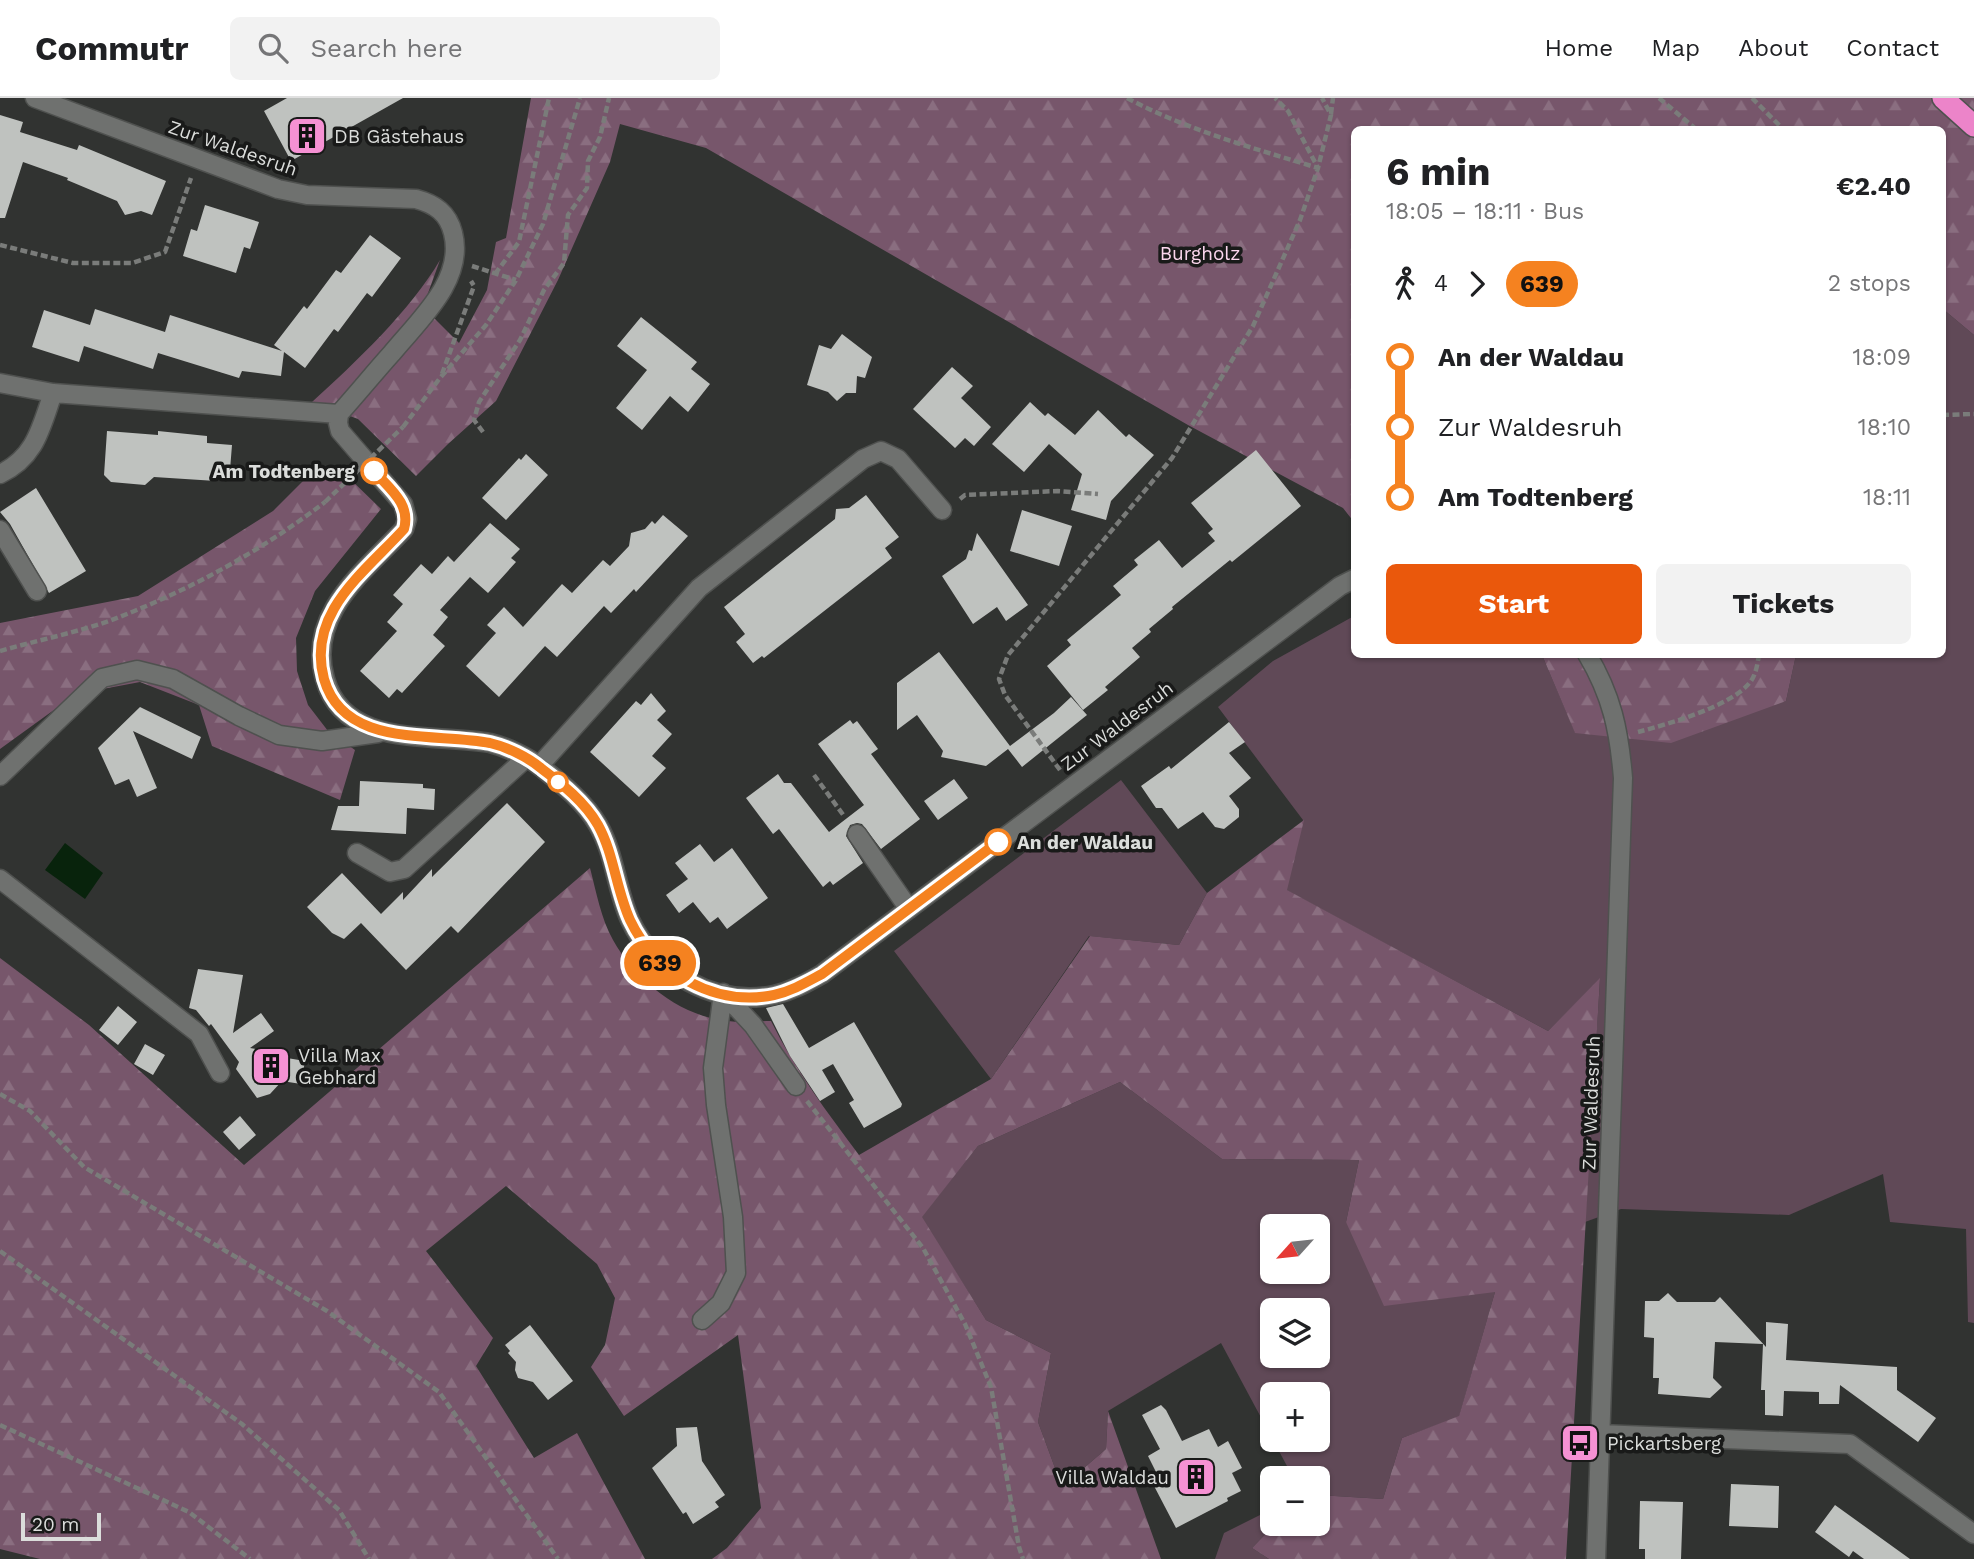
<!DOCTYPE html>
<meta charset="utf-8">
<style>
body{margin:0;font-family:"Work Sans",sans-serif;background:#f2f2f2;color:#202124;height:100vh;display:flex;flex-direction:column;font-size:26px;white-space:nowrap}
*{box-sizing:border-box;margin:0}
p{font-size:23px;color:#757577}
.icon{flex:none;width:38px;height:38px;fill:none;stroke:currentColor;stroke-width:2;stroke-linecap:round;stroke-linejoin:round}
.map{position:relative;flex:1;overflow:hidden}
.side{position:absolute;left:1351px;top:28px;width:595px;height:532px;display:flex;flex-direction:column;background:#fff;border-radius:10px;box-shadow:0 2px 5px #0004}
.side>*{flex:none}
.badge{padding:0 14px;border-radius:23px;font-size:24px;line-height:46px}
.needle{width:46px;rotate:243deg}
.buttons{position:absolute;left:1260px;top:1116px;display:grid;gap:14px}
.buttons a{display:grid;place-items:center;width:70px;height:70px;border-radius:10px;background:#fff;box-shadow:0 2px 5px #0004;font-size:35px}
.scale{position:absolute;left:21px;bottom:18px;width:80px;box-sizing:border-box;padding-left:7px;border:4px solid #dbdddb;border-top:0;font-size:19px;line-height:24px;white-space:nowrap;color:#dbdddb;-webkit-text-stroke:5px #191a19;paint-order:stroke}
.map>.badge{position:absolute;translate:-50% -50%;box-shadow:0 0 0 4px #fff}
.legs{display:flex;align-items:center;gap:10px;height:77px;padding:0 35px;font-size:23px}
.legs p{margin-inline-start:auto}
.summary{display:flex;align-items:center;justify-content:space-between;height:119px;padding:0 35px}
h1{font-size:38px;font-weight:700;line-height:52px}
.action{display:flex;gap:14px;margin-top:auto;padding:14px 35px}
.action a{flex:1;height:80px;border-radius:10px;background:#ea580c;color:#fff;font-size:28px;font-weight:700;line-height:80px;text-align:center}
.action a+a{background:#f2f2f2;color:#202124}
ul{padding:0 35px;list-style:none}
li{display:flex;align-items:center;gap:24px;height:70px;font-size:26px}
li i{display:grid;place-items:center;width:10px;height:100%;margin:0 9px;background:currentColor}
li i::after{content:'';width:18px;height:18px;margin:-9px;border:5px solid;border-radius:50%;background:#fff}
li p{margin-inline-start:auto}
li:first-child i{background:linear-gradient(#0000 50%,currentColor 0)}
li:last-child i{background:linear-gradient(currentColor 50%,#0000 0)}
header{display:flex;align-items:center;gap:42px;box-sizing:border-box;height:98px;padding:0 35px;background:#fff;border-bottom:2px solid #e0e0e0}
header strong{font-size:33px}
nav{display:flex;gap:38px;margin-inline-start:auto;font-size:24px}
.search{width:490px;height:63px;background:#f2f2f2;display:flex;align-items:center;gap:18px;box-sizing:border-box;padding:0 24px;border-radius:10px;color:#757577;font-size:26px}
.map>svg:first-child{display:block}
</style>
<header>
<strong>Commutr</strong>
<div class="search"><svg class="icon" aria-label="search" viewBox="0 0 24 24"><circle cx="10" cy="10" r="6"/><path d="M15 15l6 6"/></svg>Search here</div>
<nav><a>Home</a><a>Map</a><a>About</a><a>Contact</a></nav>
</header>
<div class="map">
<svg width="1974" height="1461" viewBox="0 0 1974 1461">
<defs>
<pattern id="forest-firs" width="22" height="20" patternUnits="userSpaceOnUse" patternTransform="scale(1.75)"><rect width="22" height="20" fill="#77566b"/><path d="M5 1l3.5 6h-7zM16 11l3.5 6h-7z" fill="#8a6e80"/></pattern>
</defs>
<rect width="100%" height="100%" fill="#313331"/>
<!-- green -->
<path fill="#604957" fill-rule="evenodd" d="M1943,211L1974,237V1225L1968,1224L1966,1131L1890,1124L1883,1076L1789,1117L1621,1111L1585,1124L1600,881L1548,933L1286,792L1303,722L1218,609L1273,563L1354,518V556L1542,557L1575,634L1786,603L1796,557L1942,556Z
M1121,682L1207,795L1179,847L1089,838L991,981L894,853Z
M1120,984L1222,1061L1359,1062L1346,1124L1495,1194L1459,1319L1402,1340L1383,1401L1318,1397V1381H1294L1273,1342H1318V1297H1272V1340L1221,1245L1108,1313L1106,1351L1062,1389L1038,1324L1051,1255L986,1222L921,1119L978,1048ZM1272,1129H1318V1174H1272ZM1272,1213H1318V1258H1272Z
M1272,1411V1426H1275L1252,1450L1269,1461H1215L1224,1435Z"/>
<!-- forest -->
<path fill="url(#forest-firs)" d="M531,0H1974V237L1943,211L1942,32H1354V424L1343,410L1188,327L706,50L620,26L610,64L558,182L496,303L448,346L416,378L358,321L312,304C355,265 411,212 440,162L423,209L459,245L487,192L496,144L506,140Z
M313,373L346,377L381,411L315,493L296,540L297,573L308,607L328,633L355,652L340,702L212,648L199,607L140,584L76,596L0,651V525L138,498L273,413Z
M1542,557H1796L1786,603L1671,645L1575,635Z
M1304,722L1287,792L1548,933L1600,880L1566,1461H1269L1252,1450L1275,1426H1318V1397L1383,1401L1402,1340L1459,1318L1495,1194L1384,1208L1346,1124L1359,1062L1222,1061L1120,984L978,1048L922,1119L986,1222L1051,1255L1038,1324L1062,1389L1106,1351L1108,1313L1161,1461H712L727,1450L761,1410L738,1237L624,1318L591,1269L605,1247L615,1200L597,1166L506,1088L426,1153L493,1240L476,1268L534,1360L577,1335L645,1461H40L0,1451V860L89,927L244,1067L590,770C596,793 601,821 613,842C635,882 681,919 728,923C742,925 757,923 771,923C795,972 827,1014 859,1057L991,981L1090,838L1179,847L1207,795Z"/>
<!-- water -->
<path fill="#08230c" d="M65,745L103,775L85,801L45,772Z"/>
<!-- building -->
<path fill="#bfc2bf" d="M287,0H403L291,63L264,13Z
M0,17L23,24L20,34L77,52L79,47L166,83L152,117L141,113L125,117L117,103L67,82L68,80L23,64L5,120H0Z
M205,107L259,124L250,151L244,149L236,175L183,158L191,131L197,133Z
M370,137L401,160L372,199L367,195L338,234L334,231L305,270L284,254L281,278L242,273L239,280L158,255L153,271L84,248L79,264L32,249L44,212L90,227L95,211L165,234L170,217L282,253L274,247L304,208L307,211L336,172L341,175Z
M641,219L697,264L691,271L710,286L688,314L670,298L642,332L616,310L647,272L617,248Z
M842,236L872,259L865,280L857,278L856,295H846L837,303L828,294L807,287L819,247L831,251Z
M952,269L973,288L961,300L991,329L974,348L965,340L955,350L913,311Z
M1030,304L1045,318L1048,315L1075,337L1098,312L1126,339L1129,336L1154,357L1111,403L1106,422L1071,412L1082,376L1049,346L1024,374L992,346Z
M107,333L158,337V333L207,338V345L232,347L230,372L217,371L216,383L154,379L145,387L111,384L104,377Z
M1256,352L1301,408L1232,464L1230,462L1172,509L1173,511L1149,531L1151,534L1132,550L1140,559L1105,589L1108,592L1083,612L1047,568L1071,547L1067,542L1121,497L1113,488L1138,467L1134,462L1159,442L1182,470L1215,443L1208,435L1213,431L1191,405Z
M526,356L548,377L506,422L482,400L519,360L521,362Z
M36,390L86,473L49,495L10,426L0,414Z
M866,397L899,439L885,450L892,460L764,560L762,558L753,565L736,544L745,536L724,509L835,421L836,411L849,410Z
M1022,412L1072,428L1059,468L1010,453Z
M663,417L688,438L636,494L634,491L611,515L604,508L557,559L545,548L499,599L466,568L496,535L487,527L504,509L523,529L562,486L572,495L603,462L610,468L629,448L631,435L645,431L652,423L655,426Z
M490,425L520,451L511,460L516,464L488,495L470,479L440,512L448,519L433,537L445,548L402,595L397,591L389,600L360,573L397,533L387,524L403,506L393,497L421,466L432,476L448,458L454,464Z
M977,435L1028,507L1006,523L997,509L973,526L942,478L966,461L969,452L972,453Z
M939,554L1010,648L1054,615L1071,599L1087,617L1022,669L1008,651L986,668L941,659L943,653L917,617L897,632V585Z
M651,595L666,613L657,622L672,636L652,658L666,670L639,699L590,654L636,603L641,607Z
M140,609L201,639L192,661L133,633L157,690L137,699L129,681L115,687L98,650Z
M850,622L853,626L857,623L878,651L871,656L920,721L881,751L862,726L857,725L850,727L846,738L863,765L833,787L830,783L823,789L779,731L773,736L746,700L778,676L784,685H791L829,734L864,707L818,646Z
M1229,624L1245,644L1229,655L1251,680L1229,698L1239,711V719L1224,731L1215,729L1203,714L1178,731L1162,710H1156L1141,688L1169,668L1171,671Z
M954,681L968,700L938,722L924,703Z
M360,683L423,686V690L435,691L434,712L407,710L406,736L331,732L338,708H359Z
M507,705L545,744L458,835L451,828L406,872L361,825L344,841L332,835L307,809L342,775L381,816L403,794V802L432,771V779Z
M700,746L714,764L732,750L768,800L727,831L718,819L710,825L693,804L679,815L666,797L688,781L675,765Z
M198,871L243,877L233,935L261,915L274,933L250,950L288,957L287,960L305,963L301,986L282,983L270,996L257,1000L236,971L239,964L211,926L209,928L196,912L189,910Z
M783,906L809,950L854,924L902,1006L901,1009L864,1030L849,1005L854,1002L833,966L822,972L835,994L820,1003L790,958L766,910Z
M118,908L137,924L118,947L99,932Z
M145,946L165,957L153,977L134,966Z
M240,1018L256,1037L239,1052L223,1034Z
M1668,1195L1677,1204H1715L1720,1199L1766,1249V1224L1788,1226L1786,1262L1897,1269V1292L1936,1320L1918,1344L1840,1287L1839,1306H1819V1294L1784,1293L1783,1318L1765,1317V1292H1761L1763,1246L1715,1244L1713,1280L1722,1289L1710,1300L1658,1296L1659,1280H1653L1654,1240L1644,1239L1645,1203H1659Z
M530,1227L573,1283L548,1302L533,1284L518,1280L515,1272L516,1264L508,1255L510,1253L505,1247Z
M1161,1307L1166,1312L1182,1343L1209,1331L1218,1349L1228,1343L1242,1370L1232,1375L1241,1393L1227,1400L1228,1403L1176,1430L1153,1386L1160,1382L1148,1358L1160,1351L1142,1317Z
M697,1329L702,1363L725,1397L715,1404L719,1409L693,1426L686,1414L683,1416L652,1370L677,1348L676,1330Z
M1731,1386L1779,1388L1778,1430L1729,1428Z
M1640,1403L1683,1404L1681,1461H1645V1451H1639Z
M1835,1407L1910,1461H1864L1853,1453L1849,1459L1815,1434Z"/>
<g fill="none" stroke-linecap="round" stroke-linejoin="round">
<!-- minor casing -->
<g stroke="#4f514f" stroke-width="21">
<path id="minor" d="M35,0L278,91L307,97L416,101C435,106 448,115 453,135C465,182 419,222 392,255C374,275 357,296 339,316L338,325L340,333L403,406L407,421L404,431C365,473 306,516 325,581C344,651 434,635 490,645C507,649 528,659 542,670C562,686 585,704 598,727C615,756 616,791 630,822C655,875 715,909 774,897C792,893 806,885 822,876L1340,488L1354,481
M0,285L53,295L339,316
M0,376C36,359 41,329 53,295
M0,432L37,493
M1587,556C1612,598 1619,632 1623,680L1596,1461
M539,668L699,490L863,361L881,353L898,361L942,412
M0,678L102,580L137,572L173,581L239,618L279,637L322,643L378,635
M857,736L909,811
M357,755L390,774L404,771L526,660
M0,781L199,936L220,975
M723,895L753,927L796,988
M702,1222L721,1205L736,1175L733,1119L716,1007L713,970L723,895
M1600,1336L1850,1346L1974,1436"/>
</g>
<!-- highway casing -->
<g stroke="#4f514f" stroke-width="24">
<path id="highway" d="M1943,0L1974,28"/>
</g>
<!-- path -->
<path stroke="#7a7c7a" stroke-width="4.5" stroke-dasharray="7 3.5" stroke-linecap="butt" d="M1127,0C1187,32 1253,50 1318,70L1331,17L1322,0
M1659,0L1697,32
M1752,0L1784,32
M1331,16L1333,0
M0,147L73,165H132L165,154L191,80
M472,168L516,182
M495,176L519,144L549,0
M442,276L474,188L471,183
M1942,317L1974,316
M403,329L440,280L486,227L516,182L543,126L580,0
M483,334L474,322L479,304L520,242L544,192L564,165L568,117L587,90L588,63L600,39L609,0
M960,401L965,397L1058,393L1098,396
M0,553C35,543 74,535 109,523C186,494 260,454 325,404
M1638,634C1668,626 1733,608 1751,583C1756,576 1758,564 1759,556
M1060,672L1005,597L999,581L1008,557L1172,360L1253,228L1300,122L1318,70L1288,13L1275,0
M814,677L844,718
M0,996L30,1013L84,1069L327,1213L439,1294L558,1461
M807,1003L923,1150L965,1226L991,1289L1019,1449L1023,1461
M0,1153L242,1326L339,1412L369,1461
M0,1327L189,1414L250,1461"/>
<!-- minor -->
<use href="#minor" stroke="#6f716f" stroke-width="18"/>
<!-- highway -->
<use href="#highway" stroke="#ec84c9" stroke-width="21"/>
<!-- path-bridge -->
<path stroke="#7a7c7a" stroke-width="4.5" stroke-dasharray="7 3.5" stroke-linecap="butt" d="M325,404L403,329"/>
</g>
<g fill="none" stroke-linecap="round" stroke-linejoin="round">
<!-- line-1 casing -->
<g stroke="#fff" stroke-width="16">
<path id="line-1" d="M374,373C390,391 411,406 404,431C365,474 306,515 324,581C344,651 434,634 490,645C507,649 528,659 542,671C562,686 585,704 598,727C614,756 616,791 630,822C655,875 715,909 774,897C792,893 807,884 822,876L998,744"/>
</g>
<!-- line-1 -->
<use href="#line-1" stroke="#f58220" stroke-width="10"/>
</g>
<!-- icons -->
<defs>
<g id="building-square" transform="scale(2.0125)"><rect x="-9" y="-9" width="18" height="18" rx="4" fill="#f591d3" stroke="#191a19"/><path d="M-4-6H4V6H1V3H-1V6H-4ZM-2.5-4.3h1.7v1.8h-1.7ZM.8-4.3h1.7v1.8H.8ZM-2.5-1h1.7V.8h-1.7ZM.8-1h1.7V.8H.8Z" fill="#111"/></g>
<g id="bus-square" transform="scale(2.0125)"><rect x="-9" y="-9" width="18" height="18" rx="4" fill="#f591d3" stroke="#191a19"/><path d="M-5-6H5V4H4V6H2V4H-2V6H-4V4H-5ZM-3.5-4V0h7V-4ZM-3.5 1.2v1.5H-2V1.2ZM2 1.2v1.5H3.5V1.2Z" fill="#111"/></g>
</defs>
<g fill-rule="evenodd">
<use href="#building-square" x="307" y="38"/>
<use href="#building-square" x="271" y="968"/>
<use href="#bus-square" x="1580" y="1345"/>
<use href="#building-square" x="1196" y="1379"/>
</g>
<!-- markers -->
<g fill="#fff" stroke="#f58220" stroke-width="3.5">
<circle cx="374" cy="373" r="12"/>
<circle cx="558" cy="684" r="9"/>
<circle cx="998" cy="744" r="12"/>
</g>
<g text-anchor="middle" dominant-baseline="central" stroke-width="7" stroke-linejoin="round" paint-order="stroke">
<!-- poi labels -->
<g font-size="19" fill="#dbdddb" stroke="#191a19" text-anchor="start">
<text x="334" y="38">DB Gästehaus</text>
<text x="298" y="957">Villa Max<tspan x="298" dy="22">Gebhard</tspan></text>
<text x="1607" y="1345">Pickartsberg</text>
<text x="1169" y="1379" text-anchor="end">Villa Waldau</text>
</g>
<!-- street labels -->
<g font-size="19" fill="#dbdddb" stroke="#191a19">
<text transform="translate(233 50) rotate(19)">Zur Waldesruh</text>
<text transform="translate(1117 628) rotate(-37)">Zur Waldesruh</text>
<text transform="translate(1591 1005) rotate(-88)">Zur Waldesruh</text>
</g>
<!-- park labels -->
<g font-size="19" fill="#fcd7ee" stroke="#191a19">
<text x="1200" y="155">Burgholz</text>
</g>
<!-- stop labels -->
<g font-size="19" font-weight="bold" fill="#dbdddb" stroke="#191a19" text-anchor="end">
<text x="355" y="373">Am Todtenberg</text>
<text x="1017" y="744" text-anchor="start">An der Waldau</text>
</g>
</g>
</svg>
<div class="buttons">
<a><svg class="needle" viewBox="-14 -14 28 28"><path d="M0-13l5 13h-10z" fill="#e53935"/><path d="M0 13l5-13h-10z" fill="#757577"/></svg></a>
<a><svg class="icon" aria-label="layers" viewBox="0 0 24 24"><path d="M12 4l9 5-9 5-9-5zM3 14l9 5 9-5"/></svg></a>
<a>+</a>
<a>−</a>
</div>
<div class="scale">20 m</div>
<b class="badge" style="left:660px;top:865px;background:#f58220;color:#111">639</b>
<section class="side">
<div class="summary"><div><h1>6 min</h1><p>18:05 – 18:11 · Bus</p></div><b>€2.40</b></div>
<div class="legs"><svg class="icon" aria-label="walk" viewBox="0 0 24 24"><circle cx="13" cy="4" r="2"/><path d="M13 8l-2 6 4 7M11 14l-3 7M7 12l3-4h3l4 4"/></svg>4<svg class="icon" aria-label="forward" viewBox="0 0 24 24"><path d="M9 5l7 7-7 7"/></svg><b class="badge" style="background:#f58220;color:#111">639</b><p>2 stops</p></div>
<ul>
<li><i style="color:#f58220"></i><b>An der Waldau</b><p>18:09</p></li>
<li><i style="color:#f58220"></i><span>Zur Waldesruh</span><p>18:10</p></li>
<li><i style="color:#f58220"></i><b>Am Todtenberg</b><p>18:11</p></li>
</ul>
<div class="action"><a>Start</a><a>Tickets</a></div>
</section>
</div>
